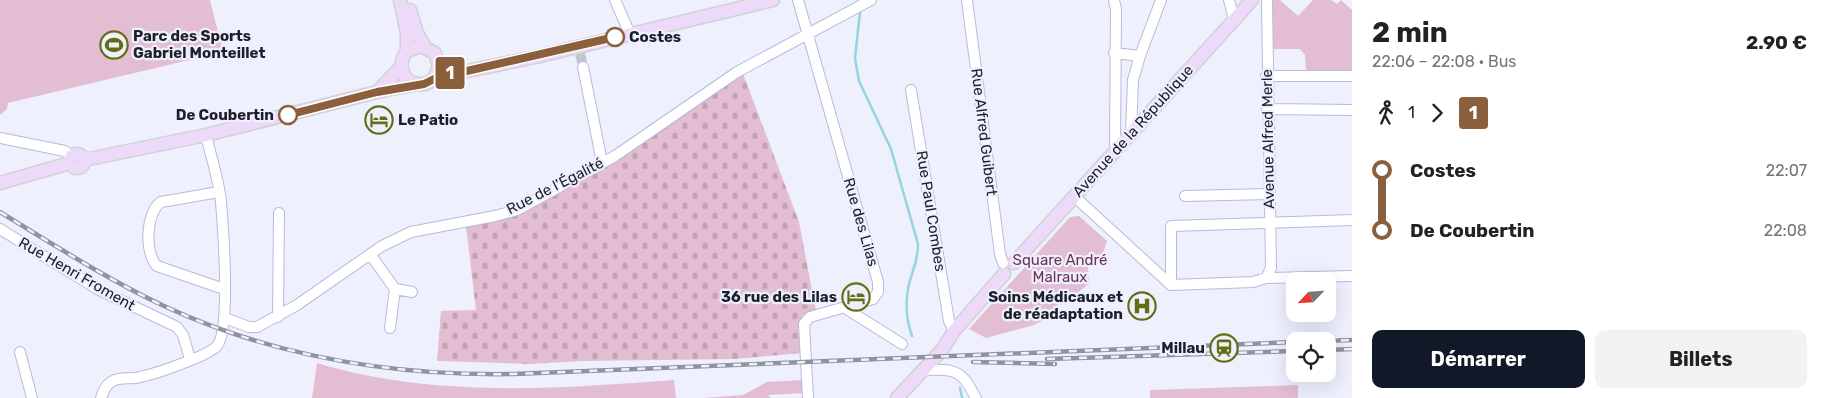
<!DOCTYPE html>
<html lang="fr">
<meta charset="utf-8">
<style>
body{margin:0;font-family:Rubik,sans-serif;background:#f2f2f2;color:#222;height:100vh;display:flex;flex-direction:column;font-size:19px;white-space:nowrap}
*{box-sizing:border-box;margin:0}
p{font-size:16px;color:#767676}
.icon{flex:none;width:28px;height:28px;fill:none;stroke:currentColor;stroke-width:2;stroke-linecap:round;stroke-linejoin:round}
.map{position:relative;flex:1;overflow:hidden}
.sheet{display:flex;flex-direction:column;background:#fff;width:475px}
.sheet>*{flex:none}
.badge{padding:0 10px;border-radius:4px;font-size:18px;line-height:32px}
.needle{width:32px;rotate:245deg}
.buttons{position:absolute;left:1286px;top:272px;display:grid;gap:10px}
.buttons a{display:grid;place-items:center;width:50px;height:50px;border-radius:10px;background:#fff;box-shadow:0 5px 20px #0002;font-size:25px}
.map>.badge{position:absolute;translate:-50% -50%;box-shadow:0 0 0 2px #fff}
.legs{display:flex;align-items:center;gap:8px;height:55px;padding:0 20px;font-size:16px}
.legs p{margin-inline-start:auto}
.summary{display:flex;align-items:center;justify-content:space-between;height:85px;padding:0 20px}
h1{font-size:28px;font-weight:700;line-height:38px}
.button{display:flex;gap:10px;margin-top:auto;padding:10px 20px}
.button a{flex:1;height:58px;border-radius:10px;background:#111827;color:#fff;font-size:20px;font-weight:700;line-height:58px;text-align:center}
.button a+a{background:#f2f2f2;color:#222}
ul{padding:0 20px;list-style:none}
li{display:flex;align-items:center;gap:18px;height:60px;font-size:19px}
li i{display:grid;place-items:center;width:8px;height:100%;margin:0 6px;background:currentColor}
li i::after{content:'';width:12px;height:12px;margin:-6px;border:4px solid;border-radius:50%;background:#fff}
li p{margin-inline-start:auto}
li:first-child i{background:linear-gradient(#0000 50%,currentColor 0)}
li:last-child i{background:linear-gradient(currentColor 50%,#0000 0)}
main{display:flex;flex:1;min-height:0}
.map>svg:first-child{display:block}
</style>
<main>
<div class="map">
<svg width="1352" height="398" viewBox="0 0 1352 398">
<defs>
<pattern id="cemetery-stones" width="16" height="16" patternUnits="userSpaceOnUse" patternTransform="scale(1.25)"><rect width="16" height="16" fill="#e3bdd1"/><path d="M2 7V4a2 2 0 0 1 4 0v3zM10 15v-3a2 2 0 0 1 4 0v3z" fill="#c2a2b4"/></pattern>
</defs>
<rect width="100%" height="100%" fill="#eef0fe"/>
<!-- green -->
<path fill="#e3bdd1" d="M0,0H210L223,52L8,103L7,109L0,115Z
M1274,0H1280L1298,16L1313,0H1331L1337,4L1341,0L1352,10V72H1308L1306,69L1305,55L1300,49H1273L1272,3Z
M1079,216L1107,241L1102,256L1088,267L1089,284L1077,293L1065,296L1060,303L1044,316L1045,319L1034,325L986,338L969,329L1070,217Z
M317,363C432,398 555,389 674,380L676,398H312Z
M803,380V393L768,395L771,398H703L743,395L767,382Z
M1298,385V398H1150V390Z"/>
<!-- cemetery -->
<path fill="url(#cemetery-stones)" d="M742,71L799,222L816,311L803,315L799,322L802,353L735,359L584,361L530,364L437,361L441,311L476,310L466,226L525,212L524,209Z"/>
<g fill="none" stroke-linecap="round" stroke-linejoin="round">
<!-- stream -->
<path stroke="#97d3e1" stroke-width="2.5" d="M860,12L855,58L859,81L891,149L918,244C918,256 916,263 912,274C905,294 905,316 912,336
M960,388L962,398"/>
<!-- minor-tunnel -->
<path stroke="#c4c6d4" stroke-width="10" stroke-dasharray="10 5" stroke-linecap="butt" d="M580,53L583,67"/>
<!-- minor casing -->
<g stroke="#b6bbdc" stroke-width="12">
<path id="minor" d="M615,0L630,34
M798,0L878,282V292L873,299L810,317L804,324L808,398
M967,0L1000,254L1003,263
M1114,0L1116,9L1115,150
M1229,0L1234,20
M1114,53L1140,56L1133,80L1131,134
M1140,56L1161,0
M583,67L602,162
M1266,76H1352
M911,90L949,321L954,331
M1267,109L1352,110
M0,138L65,151L71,156
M219,192L161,202C146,212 144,253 157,266L224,289
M1074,196L1171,285
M1185,196L1269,194
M0,229L99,290L177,327L183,335L190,359
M370,254L395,289L390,328
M1266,278L1271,268L1267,0
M1171,285V226L1352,220
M1171,285L1253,282L1266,278L1352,276
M395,289L412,292
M845,308L902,344
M278,317L279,213
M225,318L249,327H257L297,305L382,246L411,232L495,216L517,210L615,156L737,72L871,0
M20,352L32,398
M923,370C938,370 955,367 965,380C970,386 972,392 976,398
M101,398C103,392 105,386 111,382C119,376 131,380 140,377C155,374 208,356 217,346C231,329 223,227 221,202C219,180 211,157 206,135"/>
</g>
<!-- major casing -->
<g stroke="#d2d2d5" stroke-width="15">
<path id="major" d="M400,0L407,33V51
M410,10L417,33L425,47
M433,80L439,67L435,53L421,46L407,51C397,63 401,82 418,84C430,86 436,75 446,73C449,72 454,73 458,73L540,56L773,0
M377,92L401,67
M70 161a7 7 0 1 1 14 0a7 7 0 1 1-14 0Z
M84,160L206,135L377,92L417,84
M0,183L70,163
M1014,263L1252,0
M897,398L942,350L954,331L1004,274"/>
</g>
<!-- minor -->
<use href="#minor" stroke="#fff" stroke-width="10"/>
<!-- major -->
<use href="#major" stroke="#ecdaf8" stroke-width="12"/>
<!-- rail casing -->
<g stroke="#90929f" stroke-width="4.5">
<path id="rail" d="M0,212C54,245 107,279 164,306C274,357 394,376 514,374L1295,342
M1325,341L1352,340
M1328,350L1352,349
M1047,359L1295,351
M973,362L1055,364"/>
</g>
<!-- rail -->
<use href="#rail" stroke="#eef0fe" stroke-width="2.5" stroke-dasharray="8" stroke-linecap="butt"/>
</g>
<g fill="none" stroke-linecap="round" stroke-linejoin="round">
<!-- line-1 casing -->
<g stroke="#fff" stroke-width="11">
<path id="line-1" d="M288,115L377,92L424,84L446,73H458L615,37"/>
</g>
<!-- line-1 -->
<use href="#line-1" stroke="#8b5e3c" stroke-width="8"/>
</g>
<!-- icons -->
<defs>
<g id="stadium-ring" transform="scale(1.4375)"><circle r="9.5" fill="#eef0fe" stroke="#646d13" stroke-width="1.5"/><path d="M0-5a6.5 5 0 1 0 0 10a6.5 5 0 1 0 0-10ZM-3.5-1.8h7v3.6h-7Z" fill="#646d13"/></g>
<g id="hotel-ring" transform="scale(1.4375)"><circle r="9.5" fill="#eef0fe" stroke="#646d13" stroke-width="1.5"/><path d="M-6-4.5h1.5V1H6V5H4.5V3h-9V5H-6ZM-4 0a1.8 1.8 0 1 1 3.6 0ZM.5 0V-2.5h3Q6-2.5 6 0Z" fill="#646d13"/></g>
<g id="hospital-ring" transform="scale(1.4375)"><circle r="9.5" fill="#eef0fe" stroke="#646d13" stroke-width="1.5"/><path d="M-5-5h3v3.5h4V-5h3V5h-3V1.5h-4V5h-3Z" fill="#646d13"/></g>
<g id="station-ring" transform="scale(1.4375)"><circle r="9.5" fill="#eef0fe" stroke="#646d13" stroke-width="1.5"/><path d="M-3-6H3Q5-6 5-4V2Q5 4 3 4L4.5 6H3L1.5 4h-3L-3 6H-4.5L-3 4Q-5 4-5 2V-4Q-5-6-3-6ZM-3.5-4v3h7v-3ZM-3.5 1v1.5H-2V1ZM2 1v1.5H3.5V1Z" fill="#646d13"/></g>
</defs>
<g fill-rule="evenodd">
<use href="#stadium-ring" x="114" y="45"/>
<use href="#hotel-ring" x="379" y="120"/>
<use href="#hotel-ring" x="856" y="297"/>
<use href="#hospital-ring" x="1142" y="306"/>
<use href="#station-ring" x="1224" y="348"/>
</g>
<!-- markers -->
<g fill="#fff" stroke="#8b5e3c" stroke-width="2.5">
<circle cx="615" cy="37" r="9"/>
<circle cx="288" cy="115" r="9"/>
</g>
<g text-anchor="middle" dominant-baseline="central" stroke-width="4.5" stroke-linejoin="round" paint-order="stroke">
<!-- poi labels -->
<g font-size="15" font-weight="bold" fill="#1e1f2b" stroke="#eef0fe" text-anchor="end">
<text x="133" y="36" text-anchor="start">Parc des Sports<tspan x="133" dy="17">Gabriel Monteillet</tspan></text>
<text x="398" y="120" text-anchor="start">Le Patio</text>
<text x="837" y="297">36 rue des Lilas</text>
<text x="1123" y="297">Soins Médicaux et<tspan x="1123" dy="17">de réadaptation</tspan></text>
<text x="1205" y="348">Millau</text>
</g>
<!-- stop labels -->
<g font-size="15" font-weight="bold" fill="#1e1f2b" stroke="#eef0fe" text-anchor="start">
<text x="629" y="37">Costes</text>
<text x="274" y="115" text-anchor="end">De Coubertin</text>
</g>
<!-- street labels -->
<g font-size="15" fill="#1e1f2b" stroke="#eef0fe">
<text transform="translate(1133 131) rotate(-48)">Avenue de la République</text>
<text transform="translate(984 132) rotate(83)">Rue Alfred Guibert</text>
<text transform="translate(1268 139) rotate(-91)">Avenue Alfred Merle</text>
<text transform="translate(555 186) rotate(-27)">Rue de l'Égalité</text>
<text transform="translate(931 211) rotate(81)">Rue Paul Combes</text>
<text transform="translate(861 222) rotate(74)">Rue des Lilas</text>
<text transform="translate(77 274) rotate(30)">Rue Henri Froment</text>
</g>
<!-- park labels -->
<g font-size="15" fill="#6e3356" stroke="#eef0fe">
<text x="1060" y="260">Square André<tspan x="1060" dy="17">Malraux</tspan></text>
</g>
</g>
</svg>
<div class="buttons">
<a><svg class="needle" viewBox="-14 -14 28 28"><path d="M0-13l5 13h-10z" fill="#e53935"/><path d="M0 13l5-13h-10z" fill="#767676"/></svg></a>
<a><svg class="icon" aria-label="locate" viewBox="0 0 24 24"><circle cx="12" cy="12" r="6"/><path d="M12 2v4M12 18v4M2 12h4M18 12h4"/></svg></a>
</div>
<b class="badge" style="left:450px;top:73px;background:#8b5e3c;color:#fff">1</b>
</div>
<section class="sheet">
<div class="summary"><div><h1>2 min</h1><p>22:06 – 22:08 · Bus</p></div><b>2.90 €</b></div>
<div class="legs"><svg class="icon" aria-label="walk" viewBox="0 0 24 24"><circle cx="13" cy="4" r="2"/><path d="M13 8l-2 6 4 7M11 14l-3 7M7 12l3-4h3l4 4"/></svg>1<svg class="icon" aria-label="forward" viewBox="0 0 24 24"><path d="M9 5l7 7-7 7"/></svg><b class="badge" style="background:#8b5e3c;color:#fff">1</b></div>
<ul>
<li><i style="color:#8b5e3c"></i><b>Costes</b><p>22:07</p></li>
<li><i style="color:#8b5e3c"></i><b>De Coubertin</b><p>22:08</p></li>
</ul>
<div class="button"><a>Démarrer</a><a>Billets</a></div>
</section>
</main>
